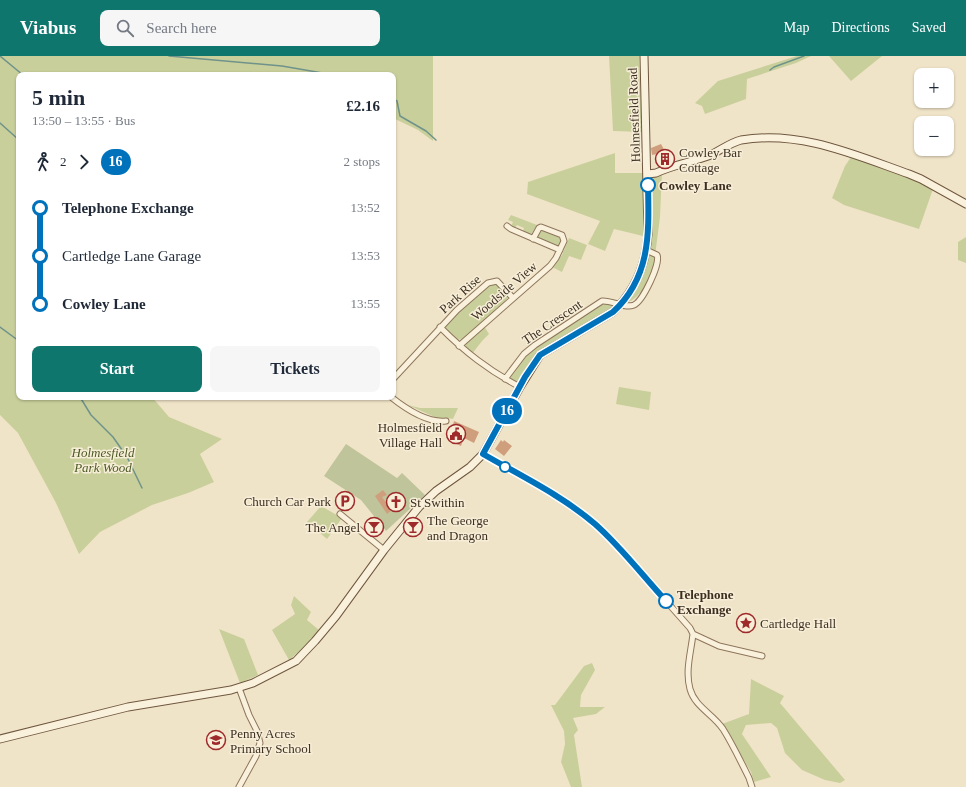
<!DOCTYPE html>
<meta charset="utf-8">
<style>
body{margin:0;font-family:"Times New Roman",serif;background:#f6f6f7;color:#1f2937;height:100vh;display:flex;flex-direction:column;font-size:15px;white-space:nowrap}
*{box-sizing:border-box;margin:0}
p{font-size:13px;color:#747a83}
.icon{flex:none;width:22px;height:22px;fill:none;stroke:currentColor;stroke-width:2;stroke-linecap:round;stroke-linejoin:round}
.map{position:relative;flex:1;overflow:hidden}
.details{position:absolute;left:16px;top:16px;width:380px;height:328px;display:flex;flex-direction:column;background:#fff;border-radius:8px;box-shadow:0 1px 3px #0004}
.details>*{flex:none}
.badge{padding:0 8px;border-radius:13px;font-size:14px;line-height:26px}
.tools{position:absolute;left:914px;top:12px;display:grid;gap:8px}
.tools a{display:grid;place-items:center;width:40px;height:40px;border-radius:8px;background:#fff;box-shadow:0 1px 3px #0004;font-size:20px}
.map>.badge{position:absolute;translate:-50% -50%;box-shadow:0 0 0 2px #fff}
.legs{display:flex;align-items:center;gap:6px;height:44px;padding:0 16px;font-size:13px}
.legs p{margin-inline-start:auto}
.overview{display:flex;align-items:center;justify-content:space-between;height:68px;padding:0 16px}
h1{font-size:22px;font-weight:700;line-height:30px}
.button{display:flex;gap:8px;margin-top:auto;padding:8px 16px}
.button a{flex:1;height:46px;border-radius:8px;background:#0f766e;color:#fff;font-size:16px;font-weight:700;line-height:46px;text-align:center}
.button a+a{background:#f6f6f7;color:#1f2937}
ul{padding:0 16px;list-style:none}
li{display:flex;align-items:center;gap:14px;height:48px;font-size:15px}
li i{display:grid;place-items:center;width:6px;height:100%;margin:0 5px;background:currentColor}
li i::after{content:'';width:10px;height:10px;margin:-5px;border:3px solid;border-radius:50%;background:#fff}
li p{margin-inline-start:auto}
li:first-child i{background:linear-gradient(#0000 50%,currentColor 0)}
li:last-child i{background:linear-gradient(currentColor 50%,#0000 0)}
header{display:flex;align-items:center;gap:24px;box-sizing:border-box;height:56px;padding:0 20px;background:#0f766e;color:#fff}
header strong{font-size:19px}
nav{display:flex;gap:22px;margin-inline-start:auto;font-size:14px}
.search{width:280px;height:36px;background:#f6f6f7;display:flex;align-items:center;gap:10px;box-sizing:border-box;padding:0 14px;border-radius:8px;color:#747a83;font-size:15px}
.map>svg:first-child{display:block}
</style>
<header>
<strong>Viabus</strong>
<div class="search"><svg class="icon" aria-label="search" viewBox="0 0 24 24"><circle cx="10" cy="10" r="6"/><path d="M15 15l6 6"/></svg>Search here</div>
<nav><a>Map</a><a>Directions</a><a>Saved</a></nav>
</header>
<div class="map">
<svg width="966" height="731" viewBox="0 0 966 731">
<rect width="100%" height="100%" fill="#f0e4c8"/>
<!-- green -->
<path fill="#c9cf9b" d="M0,0H433V85L418,74L393,62V19H19V341H152L169,361L222,383L200,398L214,426L188,437L152,449L100,476L79,498L56,447L18,377L0,359Z
M609,0H639L642,76L613,75Z
M797,0H811L796,7L747,23L746,43L705,58L702,50L695,47L718,25Z
M829,0H882L851,25Z
M615,97V117H644V175L643,180L614,173L605,195L588,188L600,165L527,138L528,126Z
M851,101L922,127L933,133L919,173L844,149L832,142L845,110Z
M662,116L660,161L655,200C658,212 640,245 627,246L640,224L651,178V123Z
M511,159L537,169L531,179L523,175L524,172L517,169L515,172L511,170L513,166L508,164Z
M541,173L559,180L562,184L559,190H557L539,183L537,178Z
M966,181V207L958,204V186Z
M569,182L587,189L581,204L569,200L562,216L552,211L562,199Z
M495,227L500,231L507,238L508,241L506,244L463,283L457,284L446,273L445,270L453,260L488,229Z
M602,247L611,249L613,252L583,271L543,293L532,305L519,327L511,322L510,319C533,287 569,269 602,247Z
M484,270L489,278L482,285L472,298L466,292V286Z
M619,331L651,336L649,354L616,348Z
M408,349L420,352H458L453,363L447,362L439,363Z
M321,450L342,462L327,483L307,466Z
M294,540L311,556L307,564L319,574L307,589L289,604L272,574L295,558L291,549Z
M219,573L244,583L258,619L240,627Z
M592,607L595,614L581,639L580,651H605L596,658L573,662L578,674L574,679L582,731H571L561,706L565,688L564,675L551,649H555L584,610Z
M751,623L784,640L780,647L845,724L840,727L825,724L802,714L785,697L777,672L771,667L746,669L742,678L771,721L754,726L751,716L722,668L749,658Z"/>
<!-- cemetery -->
<path fill="#bfc49a" d="M346,388L397,422L402,417L425,439L386,475L361,444L324,420Z"/>
<g fill="none" stroke-linecap="round" stroke-linejoin="round">
<!-- stream -->
<path stroke="#6f938a" stroke-width="1.5" d="M0,0L23,19
M169,0L282,10L334,19
M770,14L774,11L804,0
M393,43L397,45L400,60L426,75L436,84
M0,67L19,84
M0,271L19,285
M80,341L91,359L113,381L127,401L142,432"/>
</g>
<!-- building -->
<path fill="#cf9f7d" d="M661,88L666,97H672L674,102L667,104L668,107L664,108L663,105L660,106L657,98L652,99L651,92Z
M454,365L479,376L474,387L464,382L461,390L452,386L453,383L450,381Z
M501,384L503,386L504,384L512,390L504,400L495,393Z
M383,434L387,439L382,441L387,448L397,440L399,442L402,440L404,444L387,458L375,440Z
M371,461L380,470L374,477L376,478L373,480L368,476L370,474L368,472L371,469L367,465Z
M415,463L419,466L416,470L420,473L415,478L413,477L410,481L405,476Z"/>
<g fill="none" stroke-linecap="round" stroke-linejoin="round">
<!-- street casing -->
<g stroke="#8d765c" stroke-width="7">
<path id="street" d="M507,170L511,173L560,194
M440,271C465,296 488,314 520,331
M459,290L550,210L556,202L564,185L562,179L541,171L539,172L533,183
M393,323L457,254L488,227L497,225L513,242
M505,323L524,298L535,289L602,245C612,244 624,253 634,249C643,245 661,207 657,199L646,194
M391,341C406,353 427,367 446,365
M483,398L558,441L595,468L612,484L690,572L693,578L719,590L762,600
M340,458L384,494
M693,578C691,596 685,615 690,633C695,651 713,658 723,673C733,689 741,706 749,722L752,731
M239,632L249,659L257,675L260,687L256,700L239,731"/>
</g>
<!-- secondary casing -->
<g stroke="#6f573f" stroke-width="9">
<path id="secondary" d="M648,118L656,117C673,109 691,106 708,100C720,95 729,87 741,84C800,74 855,99 909,118L921,123L966,148
M0,683L128,651L231,634L253,627L296,605L315,585L336,560L384,494L419,451L436,435L470,411L483,398L520,331L540,299L613,256C635,235 646,208 648,178L644,0"/>
</g>
<!-- street -->
<use href="#street" stroke="#faf1dc" stroke-width="5"/>
<!-- secondary -->
<use href="#secondary" stroke="#faf1dc" stroke-width="7"/>
</g>
<g fill="none" stroke-linecap="round" stroke-linejoin="round">
<!-- line-1 casing -->
<g stroke="#fff" stroke-width="9">
<path id="line-1" d="M648,129C649,177 651,221 613,256L540,299L525,321L483,398C521,420 561,439 595,468C621,491 642,519 666,545"/>
</g>
<!-- line-1 -->
<use href="#line-1" stroke="#0072bc" stroke-width="6"/>
</g>
<!-- icons -->
<defs>
<g id="building-ring" transform="scale(1)"><circle r="9.5" fill="#f7eed8" stroke="#9e2a2b" stroke-width="1.5"/><path d="M-4-6H4V6H1V3H-1V6H-4ZM-2.5-4.3h1.7v1.8h-1.7ZM.8-4.3h1.7v1.8H.8ZM-2.5-1h1.7V.8h-1.7ZM.8-1h1.7V.8H.8Z" fill="#9e2a2b"/></g>
<g id="civic-ring" transform="scale(1)"><circle r="9.5" fill="#f7eed8" stroke="#9e2a2b" stroke-width="1.5"/><path d="M-.6-6.5H3V-4.5H.6V-3L4-1V1h2V6H-6V1h2V-1L-.6-3ZM-1.2 2.5V6h2.4V2.5Z" fill="#9e2a2b"/></g>
<g id="parking-ring" transform="scale(1)"><circle r="9.5" fill="#f7eed8" stroke="#9e2a2b" stroke-width="1.5"/><path d="M-3.5-5.5H1a3.5 3.5 0 0 1 0 7H-1V5.5H-3.5ZM-1-3.4V-.6H.8a1.4 1.4 0 0 0 0-2.8Z" fill="#9e2a2b"/></g>
<g id="church-ring" transform="scale(1)"><circle r="9.5" fill="#f7eed8" stroke="#9e2a2b" stroke-width="1.5"/><path d="M-1.2-6h2.4v3.5h3.3v2.4h-3.3V6h-2.4V-.1h-3.3v-2.4h3.3Z" fill="#9e2a2b"/></g>
<g id="bar-ring" transform="scale(1)"><circle r="9.5" fill="#f7eed8" stroke="#9e2a2b" stroke-width="1.5"/><path d="M-6-5H6L.8 .8V4.5H3.5V6h-7V4.5H-.8V.8Z" fill="#9e2a2b"/></g>
<g id="sight-ring" transform="scale(1)"><circle r="9.5" fill="#f7eed8" stroke="#9e2a2b" stroke-width="1.5"/><path d="M0-6L1.8-2.2L6-1.7L2.9 1.2L3.7 5.4L0 3.3L-3.7 5.4L-2.9 1.2L-6-1.7L-1.8-2.2Z" fill="#9e2a2b"/></g>
<g id="school-ring" transform="scale(1)"><circle r="9.5" fill="#f7eed8" stroke="#9e2a2b" stroke-width="1.5"/><path d="M0-5L7-2L0 1L-7-2ZM-4 1L0 2.5L4 1V4Q0 6-4 4Z" fill="#9e2a2b"/></g>
</defs>
<g fill-rule="evenodd">
<use href="#building-ring" x="665" y="103"/>
<use href="#civic-ring" x="456" y="378"/>
<use href="#parking-ring" x="345" y="445"/>
<use href="#church-ring" x="396" y="446"/>
<use href="#bar-ring" x="374" y="471"/>
<use href="#bar-ring" x="413" y="471"/>
<use href="#sight-ring" x="746" y="567"/>
<use href="#school-ring" x="216" y="684"/>
</g>
<!-- markers -->
<g fill="#fff" stroke="#0072bc" stroke-width="2">
<circle cx="648" cy="129" r="7"/>
<circle cx="505" cy="411" r="5"/>
<circle cx="666" cy="545" r="7"/>
</g>
<g text-anchor="middle" dominant-baseline="central" stroke-width="3" stroke-linejoin="round" paint-order="stroke">
<!-- street labels -->
<g font-size="13" fill="#3d2e20" stroke="#f7eed8">
<text transform="translate(634 59) rotate(-92)">Holmesfield Road</text>
<text transform="translate(504 235) rotate(-41)">Woodside View</text>
<text transform="translate(460 238) rotate(-42)">Park Rise</text>
<text transform="translate(552 266) rotate(-34)">The Crescent</text>
</g>
<!-- poi labels -->
<g font-size="13" fill="#3d2e20" stroke="#f7eed8" text-anchor="start">
<text x="679" y="96">Cowley Bar<tspan x="679" dy="15">Cottage</tspan></text>
<text x="442" y="371" text-anchor="end">Holmesfield<tspan x="442" dy="15">Village Hall</tspan></text>
<text x="331" y="445" text-anchor="end">Church Car Park</text>
<text x="410" y="446">St Swithin</text>
<text x="427" y="464">The George<tspan x="427" dy="15">and Dragon</tspan></text>
<text x="360" y="471" text-anchor="end">The Angel</text>
<text x="760" y="567">Cartledge Hall</text>
<text x="230" y="677">Penny Acres<tspan x="230" dy="15">Primary School</tspan></text>
</g>
<!-- stop labels -->
<g font-size="13" font-weight="bold" fill="#3d2e20" stroke="#f7eed8" text-anchor="start">
<text x="659" y="129">Cowley Lane</text>
<text x="677" y="538">Telephone<tspan x="677" dy="15">Exchange</tspan></text>
</g>
<!-- park labels -->
<g font-size="13" font-style="italic" fill="#4d5a26" stroke="#f7eed8">
<text x="103" y="396">Holmesfield<tspan x="103" dy="15">Park Wood</tspan></text>
</g>
</g>
</svg>
<div class="tools">
<a>+</a>
<a>−</a>
</div>
<b class="badge" style="left:507px;top:355px;background:#0072bc;color:#fff">16</b>
<section class="details">
<div class="overview"><div><h1>5 min</h1><p>13:50 – 13:55 · Bus</p></div><b>£2.16</b></div>
<div class="legs"><svg class="icon" aria-label="walk" viewBox="0 0 24 24"><circle cx="13" cy="4" r="2"/><path d="M13 8l-2 6 4 7M11 14l-3 7M7 12l3-4h3l4 4"/></svg>2<svg class="icon" aria-label="forward" viewBox="0 0 24 24"><path d="M9 5l7 7-7 7"/></svg><b class="badge" style="background:#0072bc;color:#fff">16</b><p>2 stops</p></div>
<ul>
<li><i style="color:#0072bc"></i><b>Telephone Exchange</b><p>13:52</p></li>
<li><i style="color:#0072bc"></i><span>Cartledge Lane Garage</span><p>13:53</p></li>
<li><i style="color:#0072bc"></i><b>Cowley Lane</b><p>13:55</p></li>
</ul>
<div class="button"><a>Start</a><a>Tickets</a></div>
</section>
</div>
